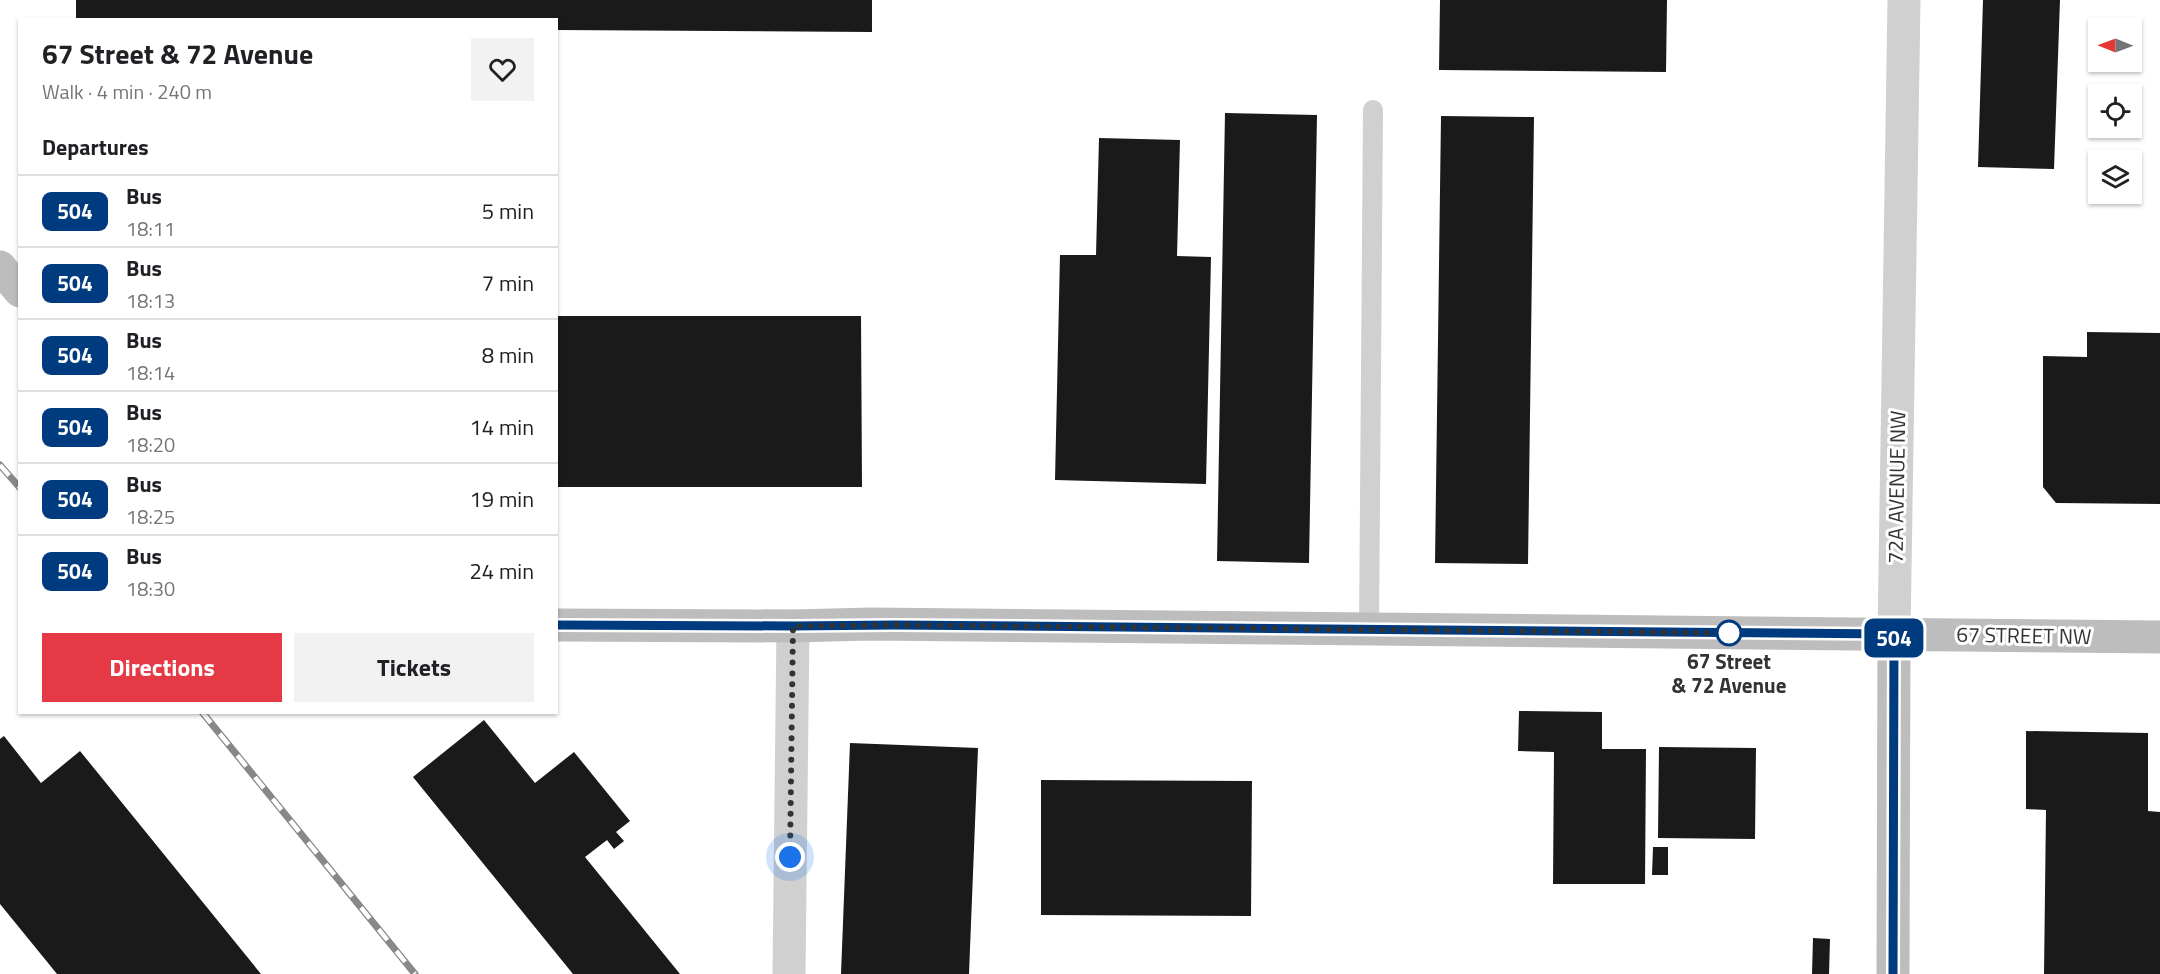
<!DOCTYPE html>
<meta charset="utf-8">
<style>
body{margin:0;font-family:"Titillium Web",sans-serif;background:#f2f2f2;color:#202124;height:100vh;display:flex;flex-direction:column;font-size:22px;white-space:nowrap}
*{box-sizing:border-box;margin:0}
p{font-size:20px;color:#757577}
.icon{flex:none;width:33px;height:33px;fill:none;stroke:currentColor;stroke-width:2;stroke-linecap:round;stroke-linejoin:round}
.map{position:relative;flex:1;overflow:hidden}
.panel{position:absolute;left:18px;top:18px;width:540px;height:696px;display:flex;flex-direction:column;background:#fff;border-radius:0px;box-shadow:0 2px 4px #0004}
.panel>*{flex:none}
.badge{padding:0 12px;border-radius:9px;font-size:21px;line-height:39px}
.needle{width:39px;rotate:271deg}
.buttons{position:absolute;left:2088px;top:18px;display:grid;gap:12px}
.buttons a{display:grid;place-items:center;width:54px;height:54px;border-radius:0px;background:#fff;box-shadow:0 2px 4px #0004;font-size:30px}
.you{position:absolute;width:30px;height:30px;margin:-15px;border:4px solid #fff;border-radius:50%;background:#1a73e8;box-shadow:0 0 0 9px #1a73e833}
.map>.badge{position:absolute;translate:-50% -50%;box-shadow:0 0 0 3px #fff}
h2{padding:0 24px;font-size:22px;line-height:54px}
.round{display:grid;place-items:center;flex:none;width:63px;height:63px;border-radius:0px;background:#f2f2f2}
.overview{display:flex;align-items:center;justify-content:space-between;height:102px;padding:0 24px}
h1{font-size:28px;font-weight:700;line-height:45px}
.primary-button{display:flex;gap:12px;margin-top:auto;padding:12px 24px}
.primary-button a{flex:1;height:69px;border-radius:0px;background:#e63946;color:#fff;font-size:24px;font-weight:700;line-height:69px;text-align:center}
.primary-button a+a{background:#f2f2f2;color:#202124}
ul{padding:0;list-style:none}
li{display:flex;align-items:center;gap:18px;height:72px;padding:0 24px;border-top:2px solid #e0e0e0}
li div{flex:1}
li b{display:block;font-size:22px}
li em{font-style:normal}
li .badge{min-width:66px;font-weight:700;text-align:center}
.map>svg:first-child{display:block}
</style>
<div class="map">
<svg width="2160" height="974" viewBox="0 0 2160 974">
<rect width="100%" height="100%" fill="#fff"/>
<!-- building -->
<path fill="#1a1a1a" d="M76,0H872V32L556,30V20H76Z
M1440,0H1667L1666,72L1439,70Z
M1983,0H2060L2054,169L1978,167Z
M1225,113L1317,115L1309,563L1217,561Z
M1441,116L1534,117L1528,564L1435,563Z
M1099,138L1180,140L1177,256L1211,257L1206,484L1055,480L1060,255H1096Z
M556,316H861L862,487H556Z
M2087,332L2160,333V504L2056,503L2043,487V356L2087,357Z
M1519,711L1602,712V749H1646L1645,884H1553L1554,752L1518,751Z
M484,720L535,783L574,752L630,821L616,832L624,841L614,849L607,840L585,857L680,974H573L413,777Z
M2026,731L2148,733V811L2160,812V974H2044L2046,810L2026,809Z
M4,736L41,783L80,751L261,974H57L0,904V739Z
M850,743L978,748L969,974H841Z
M1659,747L1756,748L1755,839L1658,838Z
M1041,780L1252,781L1251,916L1041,915Z
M1653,847H1668V875H1652Z
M1813,938L1830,939L1829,974H1812Z"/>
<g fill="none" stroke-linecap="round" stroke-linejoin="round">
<!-- lane -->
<path stroke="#d0d0d0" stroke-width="20" d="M1369,630L1373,110"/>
<!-- street -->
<path stroke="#d0d0d0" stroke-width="33" d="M1894,634L1904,0
M789,974L793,626"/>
<!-- secondary -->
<path stroke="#bdbdbd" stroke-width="33" d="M0,267L20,291
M556,625L793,626L871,624L2160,637
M1893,974L1894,634"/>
<!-- rail casing -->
<g stroke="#888" stroke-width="7">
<path id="rail" d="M0,465L20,488
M202,712L415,974"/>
</g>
<!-- rail -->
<use href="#rail" stroke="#fff" stroke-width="4.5" stroke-dasharray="14" stroke-linecap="butt"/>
</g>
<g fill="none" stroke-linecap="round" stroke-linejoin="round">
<!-- line casing -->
<g stroke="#fff" stroke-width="14">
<path id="line" d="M556,625L793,626L895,625L1894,634L1893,974"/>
</g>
<!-- line -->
<use href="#line" stroke="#003b80" stroke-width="9"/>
<!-- walk -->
<path stroke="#333" stroke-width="6" stroke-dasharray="0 10.8" d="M790,857L793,626L895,625L1735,633H1729"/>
</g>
<!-- markers -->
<circle fill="#fff" stroke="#003b80" stroke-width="3" cx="1729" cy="633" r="12"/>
<g text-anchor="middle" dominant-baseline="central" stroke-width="6" stroke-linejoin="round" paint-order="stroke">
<!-- street labels -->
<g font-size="21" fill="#333" stroke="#fff">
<text transform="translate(1896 487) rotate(-89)">72A AVENUE NW</text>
<text transform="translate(2024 635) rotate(1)">67 STREET NW</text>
</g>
<!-- stop labels -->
<g font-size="21" font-weight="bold" fill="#333" stroke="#fff">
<text x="1729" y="661">67 Street<tspan x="1729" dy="24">&amp; 72 Avenue</tspan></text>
</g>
</g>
</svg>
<div class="buttons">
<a><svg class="needle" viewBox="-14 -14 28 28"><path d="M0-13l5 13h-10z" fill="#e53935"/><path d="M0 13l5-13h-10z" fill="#757577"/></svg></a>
<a><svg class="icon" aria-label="locate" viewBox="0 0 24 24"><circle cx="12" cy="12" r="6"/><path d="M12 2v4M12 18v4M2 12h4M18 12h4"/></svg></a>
<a><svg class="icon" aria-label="layers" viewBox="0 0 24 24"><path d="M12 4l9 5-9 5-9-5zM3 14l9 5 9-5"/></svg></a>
</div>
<div class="you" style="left:790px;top:857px"></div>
<b class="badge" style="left:1894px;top:638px;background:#003b80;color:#fff">504</b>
<section class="panel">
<div class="overview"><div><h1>67 Street &amp; 72 Avenue</h1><p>Walk · 4 min · 240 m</p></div><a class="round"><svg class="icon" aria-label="heart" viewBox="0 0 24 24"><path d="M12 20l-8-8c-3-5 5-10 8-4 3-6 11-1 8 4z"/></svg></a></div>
<h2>Departures</h2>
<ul>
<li><span class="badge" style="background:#003b80;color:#fff">504</span><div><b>Bus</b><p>18:11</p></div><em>5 min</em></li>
<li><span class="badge" style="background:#003b80;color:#fff">504</span><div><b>Bus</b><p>18:13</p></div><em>7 min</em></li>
<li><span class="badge" style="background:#003b80;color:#fff">504</span><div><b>Bus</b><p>18:14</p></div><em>8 min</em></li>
<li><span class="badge" style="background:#003b80;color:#fff">504</span><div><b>Bus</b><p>18:20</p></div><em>14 min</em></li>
<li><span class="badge" style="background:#003b80;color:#fff">504</span><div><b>Bus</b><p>18:25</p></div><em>19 min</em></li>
<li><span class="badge" style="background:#003b80;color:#fff">504</span><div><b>Bus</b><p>18:30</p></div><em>24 min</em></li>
</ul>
<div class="primary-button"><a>Directions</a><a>Tickets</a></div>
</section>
</div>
